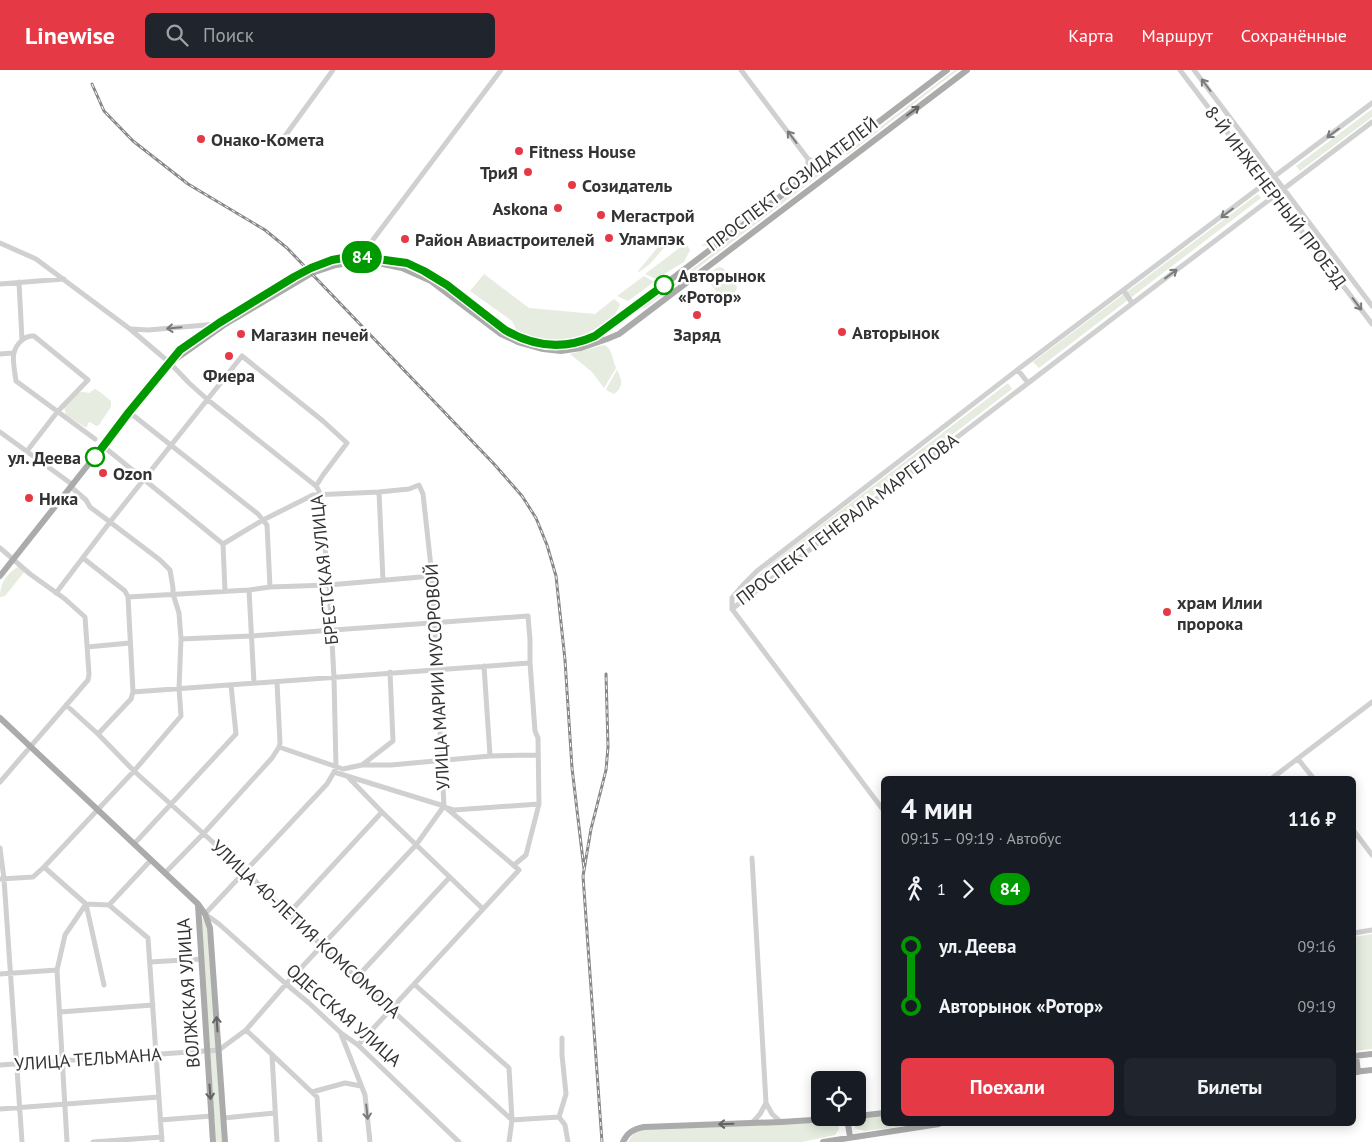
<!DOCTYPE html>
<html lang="ru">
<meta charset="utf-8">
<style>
body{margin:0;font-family:"PT Sans",sans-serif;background:#20242c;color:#f1f3f6;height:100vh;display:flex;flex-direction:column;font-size:19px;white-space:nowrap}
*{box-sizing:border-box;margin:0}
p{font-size:16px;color:#9ea1a6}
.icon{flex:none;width:28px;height:28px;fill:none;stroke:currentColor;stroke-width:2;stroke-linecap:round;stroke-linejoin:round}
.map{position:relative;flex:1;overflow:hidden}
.drawer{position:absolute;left:881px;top:706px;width:475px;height:350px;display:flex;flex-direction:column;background:#171b24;border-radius:8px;box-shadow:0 2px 12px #0003}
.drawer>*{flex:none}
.badge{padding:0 10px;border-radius:16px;font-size:18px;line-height:32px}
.buttons{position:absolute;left:811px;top:1001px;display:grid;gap:10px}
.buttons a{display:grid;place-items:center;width:55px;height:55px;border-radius:8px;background:#171b24;box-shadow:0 2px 12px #0003;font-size:25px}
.map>.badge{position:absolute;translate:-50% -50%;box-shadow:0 0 0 2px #fff}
.legs{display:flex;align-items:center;gap:8px;height:55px;padding:0 20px;font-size:16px}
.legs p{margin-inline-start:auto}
.head{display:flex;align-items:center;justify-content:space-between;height:85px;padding:0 20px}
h1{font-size:28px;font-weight:700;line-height:38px}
.primary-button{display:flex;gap:10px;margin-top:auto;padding:10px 20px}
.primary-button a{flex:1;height:58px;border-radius:8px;background:#e63946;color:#fff;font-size:20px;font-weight:700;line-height:58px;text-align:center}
.primary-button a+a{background:#20242c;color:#f1f3f6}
ul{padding:0 20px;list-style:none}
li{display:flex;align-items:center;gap:18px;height:60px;font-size:19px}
li i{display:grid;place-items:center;width:8px;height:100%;margin:0 6px;background:currentColor}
li i::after{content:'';width:12px;height:12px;margin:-6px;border:4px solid;border-radius:50%;background:#171b24}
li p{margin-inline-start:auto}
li:first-child i{background:linear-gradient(#0000 50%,currentColor 0)}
li:last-child i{background:linear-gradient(currentColor 50%,#0000 0)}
header{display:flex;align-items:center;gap:30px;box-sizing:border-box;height:70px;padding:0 25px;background:#e63946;color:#fff}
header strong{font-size:24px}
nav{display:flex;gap:28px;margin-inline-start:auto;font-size:18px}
.search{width:350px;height:45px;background:#20242c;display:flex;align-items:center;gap:12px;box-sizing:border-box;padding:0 18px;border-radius:8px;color:#9ea1a6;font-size:19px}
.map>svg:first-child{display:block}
</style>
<header>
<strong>Linewise</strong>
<div class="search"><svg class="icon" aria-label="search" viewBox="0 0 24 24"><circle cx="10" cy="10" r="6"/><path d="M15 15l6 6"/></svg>Поиск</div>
<nav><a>Карта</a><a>Маршрут</a><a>Сохранённые</a></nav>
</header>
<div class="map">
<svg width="1372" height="1072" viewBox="0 0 1372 1072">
<rect width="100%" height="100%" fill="#fff"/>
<!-- green -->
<path fill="#e6ecdf" d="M955,0H958L847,85L846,83Z
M1372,39V47L1300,101L1296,96Z
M829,94H831L830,97L644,239L643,237Z
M1258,124L1261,128L1039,298L1033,292Z
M767,127L769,130L739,153L736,150Z
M725,158V163L711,175L701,176Z
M663,171L667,174L650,194L639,202L638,201Z
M686,173L690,180L684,192L656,209L645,204Z
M718,197L723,198L737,217L736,221L728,227L719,225L706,208L708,204Z
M484,204L529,238L595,244L614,229L620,234C614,249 611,250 597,258C570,275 545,274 517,261L512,251L470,221Z
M644,206L654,212L628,231L617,226Z
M604,275C613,279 612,289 616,298L604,318L592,302L570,284Z
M617,300C622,309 624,317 614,324L608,321L606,319Z
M1008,313L1012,319L738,529L741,524L768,496Z
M95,319L100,322L111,331V337L99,355L96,356L90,352L88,353L87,357H85L66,345L64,337C73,327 74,319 89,323Z
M19,496L25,501L5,526L0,527C0,512 7,504 19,496Z
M199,842L207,855L216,979H209Z
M1372,864V979L1354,981V867Z
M216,981L222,1072H216L210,982Z
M884,1046V1054H920L865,1061L857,1059L855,1058V1054L860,1050L865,1048Z
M834,1051L838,1055L839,1059L835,1065L802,1072H628L634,1063L644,1059Z"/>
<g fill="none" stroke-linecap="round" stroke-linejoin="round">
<!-- minor -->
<path stroke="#d0d0d0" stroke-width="5" d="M741,0L808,89L816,92L828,90
M1180,0L1372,254
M1194,0L1372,236
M285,66L333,0
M804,107L808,98V89
M0,173L36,189L130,259L170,293L189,313L208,330L316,416L319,421L329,515L334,608L336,697L334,702L327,714L205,844L219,854L286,914L309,933L341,963L358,975L459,1072
M366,179L381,188
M355,187L366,179L501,0
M19,212L22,270
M0,214L64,209
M1124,221L1132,233
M131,259L148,260L217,254
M0,284L13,283
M1018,300L1028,313
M129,342L258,444L267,455L270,517
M0,362L73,415
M103,376L223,474L225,521
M27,381L58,341L88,310L34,266C25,265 16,274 14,283C12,288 15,304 16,311L95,369
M379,422L383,510
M0,478L30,504L65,529L85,547L89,604L88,610L0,712
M83,488L125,521L128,527L133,622L131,629L98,664
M249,520L254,613
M56,523L110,452L242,286L323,351L347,373L323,405L316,416
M128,527L249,520L270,517L329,515L432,506
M732,539V528L744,514L757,501L1021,297L1372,33
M732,539L1129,236L1372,52
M732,539L884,741
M181,569L251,566L528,546L530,570V593L535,661L538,668L539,734L526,785L514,795
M87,577L130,573
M484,596L490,686
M133,622L530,593
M66,635L98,664L134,701L246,802L322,876L512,1050L559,1047
M279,677L343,699L362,695L393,671L390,602
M1298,689L1314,709
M363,695H391L490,686L537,685
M334,702L444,736L519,800L358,975
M348,707L382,742L483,839
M1271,709L1372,632
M448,738L454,740L539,734
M1354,761L1372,785
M134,774L236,664L231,615
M0,778L4,809L22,1072
M752,788L766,1033L772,1044L781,1052
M44,797L86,834L104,915
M165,803L204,763L272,688L279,677L280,673L277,612
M0,809L33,807L44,797L134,701L181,646L179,618L181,569L179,543L173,524V518L170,500L160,490L110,452L90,437L86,430L71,417
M86,834L109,835
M109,835L148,868L162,1072
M109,835L151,790
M289,843L382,742
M1354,863L1372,860
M150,892L202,889
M0,904L57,900
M357,907L450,807
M414,914L509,998L512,1050L509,1072
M60,942L153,935
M246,960L317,1027L320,1072
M341,964L365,1025L370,1072
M562,968V985L566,1024L559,1047L565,1055L568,1072
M272,985L277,1072
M0,995L219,980L246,960L286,914L416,775L444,736L432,506L423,424L419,415L409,419L379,422L313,425L263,450L223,474
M312,1022L345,1013L361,1016
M0,1039L159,1027
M224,1048L275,1043
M160,1050L212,1046
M752,1053L760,1044L766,1033
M67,1072L57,900L65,865L86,834
M93,1072L162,1067"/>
<!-- major -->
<path stroke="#ababab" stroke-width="6" d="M175,287C182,278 192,272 201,265C219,253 237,241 255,230C280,216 305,197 333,190C347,186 363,187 378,189C388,190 399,190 408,194C441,205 477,239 505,260C527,273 558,281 583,272C592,268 599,263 607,258L947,0
M0,506L103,376L129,342L170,293L224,255L312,203L336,195L349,193H378L402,198L431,211L501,264L518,272L543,279L561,281L581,278L607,269L619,264L967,0
M0,648L198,834L205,844L210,858L225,1072
M198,835L213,1072
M1354,986L1372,984
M1356,986L1358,1002
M1354,1002L1372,1000
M858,1046L884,1043
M847,1048L850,1067
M623,1072C627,1063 633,1059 644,1057L781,1052L844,1048
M823,1072L939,1054"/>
<!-- rail casing -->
<g stroke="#888" stroke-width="3">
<path id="rail" d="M92,14L104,41L133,71L188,114L265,160L287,178L494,394L522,426L536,448L547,475L556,506L565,590L572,698L584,799
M602,1072L583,806L591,759L606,700L608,677L606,604"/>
</g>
<!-- rail -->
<use href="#rail" stroke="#fff" stroke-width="1" stroke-dasharray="4" stroke-linecap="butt"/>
</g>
<!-- one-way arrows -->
<defs><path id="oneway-shaft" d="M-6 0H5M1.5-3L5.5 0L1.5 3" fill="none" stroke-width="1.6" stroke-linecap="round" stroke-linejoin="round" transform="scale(1.25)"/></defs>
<g stroke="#7a7a7a">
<use href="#oneway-shaft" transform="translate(1206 15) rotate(-127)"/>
<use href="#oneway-shaft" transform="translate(1333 63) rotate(143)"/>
<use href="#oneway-shaft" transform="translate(792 67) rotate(-127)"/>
<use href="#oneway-shaft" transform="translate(1227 143) rotate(143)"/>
<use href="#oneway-shaft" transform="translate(1171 204) rotate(-37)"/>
<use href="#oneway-shaft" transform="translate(1357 234) rotate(53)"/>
<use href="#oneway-shaft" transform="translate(174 258) rotate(175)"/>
<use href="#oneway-shaft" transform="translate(367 1042) rotate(84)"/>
</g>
<g stroke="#636363">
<use href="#oneway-shaft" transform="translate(913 41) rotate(-37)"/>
<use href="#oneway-shaft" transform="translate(217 954) rotate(-94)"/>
<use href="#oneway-shaft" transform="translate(210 1022) rotate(86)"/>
<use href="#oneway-shaft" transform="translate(726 1054) rotate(178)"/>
</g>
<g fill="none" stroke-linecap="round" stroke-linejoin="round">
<!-- line-1 casing -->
<g stroke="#fff" stroke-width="11">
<path id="line-1" d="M95,387L129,342L180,280L219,253L294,207L311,198L332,190L348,187L370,188L407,193L424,201L447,215L505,260C534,277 564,280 595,266L664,215"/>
</g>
<!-- line-1 -->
<use href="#line-1" stroke="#090" stroke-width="8"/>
</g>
<!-- markers -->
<g fill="#e63946" stroke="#fff" stroke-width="2">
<circle cx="201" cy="69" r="5"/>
<circle cx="519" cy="81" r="5"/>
<circle cx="528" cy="102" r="5"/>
<circle cx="572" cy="115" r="5"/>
<circle cx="558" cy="138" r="5"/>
<circle cx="601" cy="145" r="5"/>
<circle cx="609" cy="168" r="5"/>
<circle cx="405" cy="169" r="5"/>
<circle cx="697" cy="245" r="5"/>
<circle cx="842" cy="262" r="5"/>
<circle cx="241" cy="264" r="5"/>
<circle cx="229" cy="286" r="5"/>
<circle cx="103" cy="403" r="5"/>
<circle cx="29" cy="428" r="5"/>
<circle cx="1167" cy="542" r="5"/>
</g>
<g fill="#fff" stroke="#090" stroke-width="2.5">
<circle cx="664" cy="215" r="9"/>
<circle cx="95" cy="387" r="9"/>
</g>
<g text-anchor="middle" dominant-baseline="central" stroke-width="5" stroke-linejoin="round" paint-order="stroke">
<!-- poi labels -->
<g font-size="18" font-weight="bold" fill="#333" stroke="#fff" text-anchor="start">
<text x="211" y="69">Онако-Комета</text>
<text x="529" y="81">Fitness House</text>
<text x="518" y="102" text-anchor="end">ТриЯ</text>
<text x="582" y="115">Созидатель</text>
<text x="548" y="138" text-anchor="end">Askona</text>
<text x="611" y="145">Мегастрой</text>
<text x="619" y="168">Улампэк</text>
<text x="415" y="169">Район Авиастроителей</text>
<text x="852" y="262">Авторынок</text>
<text x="251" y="264">Магазин печей</text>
<text x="697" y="264" text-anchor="middle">Заряд</text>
<text x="229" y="305" text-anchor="middle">Фиера</text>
<text x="113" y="403">Ozon</text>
<text x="39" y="428">Ника</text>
<text x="1177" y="532">храм Илии<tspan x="1177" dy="21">пророка</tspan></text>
</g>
<!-- street labels -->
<g font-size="18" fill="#333" stroke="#fff">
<text transform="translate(792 114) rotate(-37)">ПРОСПЕКТ СОЗИДАТЕЛЕЙ</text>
<text transform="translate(1276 127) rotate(53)">8-Й ИНЖЕНЕРНЫЙ ПРОЕЗД</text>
<text transform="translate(847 449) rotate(-37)">ПРОСПЕКТ ГЕНЕРАЛА МАРГЕЛОВА</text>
<text transform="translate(324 500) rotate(-96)">БРЕСТСКАЯ УЛИЦА</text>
<text transform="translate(437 607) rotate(-93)">УЛИЦА МАРИИ МУСОРОВОЙ</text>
<text transform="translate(306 859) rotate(43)">УЛИЦА 40-ЛЕТИЯ КОМСОМОЛА</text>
<text transform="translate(188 923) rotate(-94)">ВОЛЖСКАЯ УЛИЦА</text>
<text transform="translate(344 945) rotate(41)">ОДЕССКАЯ УЛИЦА</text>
<text transform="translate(88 989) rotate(-4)">УЛИЦА ТЕЛЬМАНА</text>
</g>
<!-- stop labels -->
<g font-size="18" font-weight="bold" fill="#333" stroke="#fff" text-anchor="start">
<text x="678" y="205">Авторынок<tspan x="678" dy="21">«Ротор»</tspan></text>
<text x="81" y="387" text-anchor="end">ул. Деева</text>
</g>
</g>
</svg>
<div class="buttons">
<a><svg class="icon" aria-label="locate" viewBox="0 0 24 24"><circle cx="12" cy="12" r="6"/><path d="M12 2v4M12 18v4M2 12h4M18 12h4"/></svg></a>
</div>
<b class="badge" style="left:362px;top:187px;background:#090;color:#fff">84</b>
<section class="drawer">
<div class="head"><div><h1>4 мин</h1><p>09:15 – 09:19 · Автобус</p></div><b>116 ₽</b></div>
<div class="legs"><svg class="icon" aria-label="walk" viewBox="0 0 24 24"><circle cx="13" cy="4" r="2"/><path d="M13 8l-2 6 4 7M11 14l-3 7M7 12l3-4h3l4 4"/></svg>1<svg class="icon" aria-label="forward" viewBox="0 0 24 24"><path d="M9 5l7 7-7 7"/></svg><b class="badge" style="background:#090;color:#fff">84</b></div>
<ul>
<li><i style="color:#090"></i><b>ул. Деева</b><p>09:16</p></li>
<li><i style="color:#090"></i><b>Авторынок «Ротор»</b><p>09:19</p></li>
</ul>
<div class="primary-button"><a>Поехали</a><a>Билеты</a></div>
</section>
</div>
